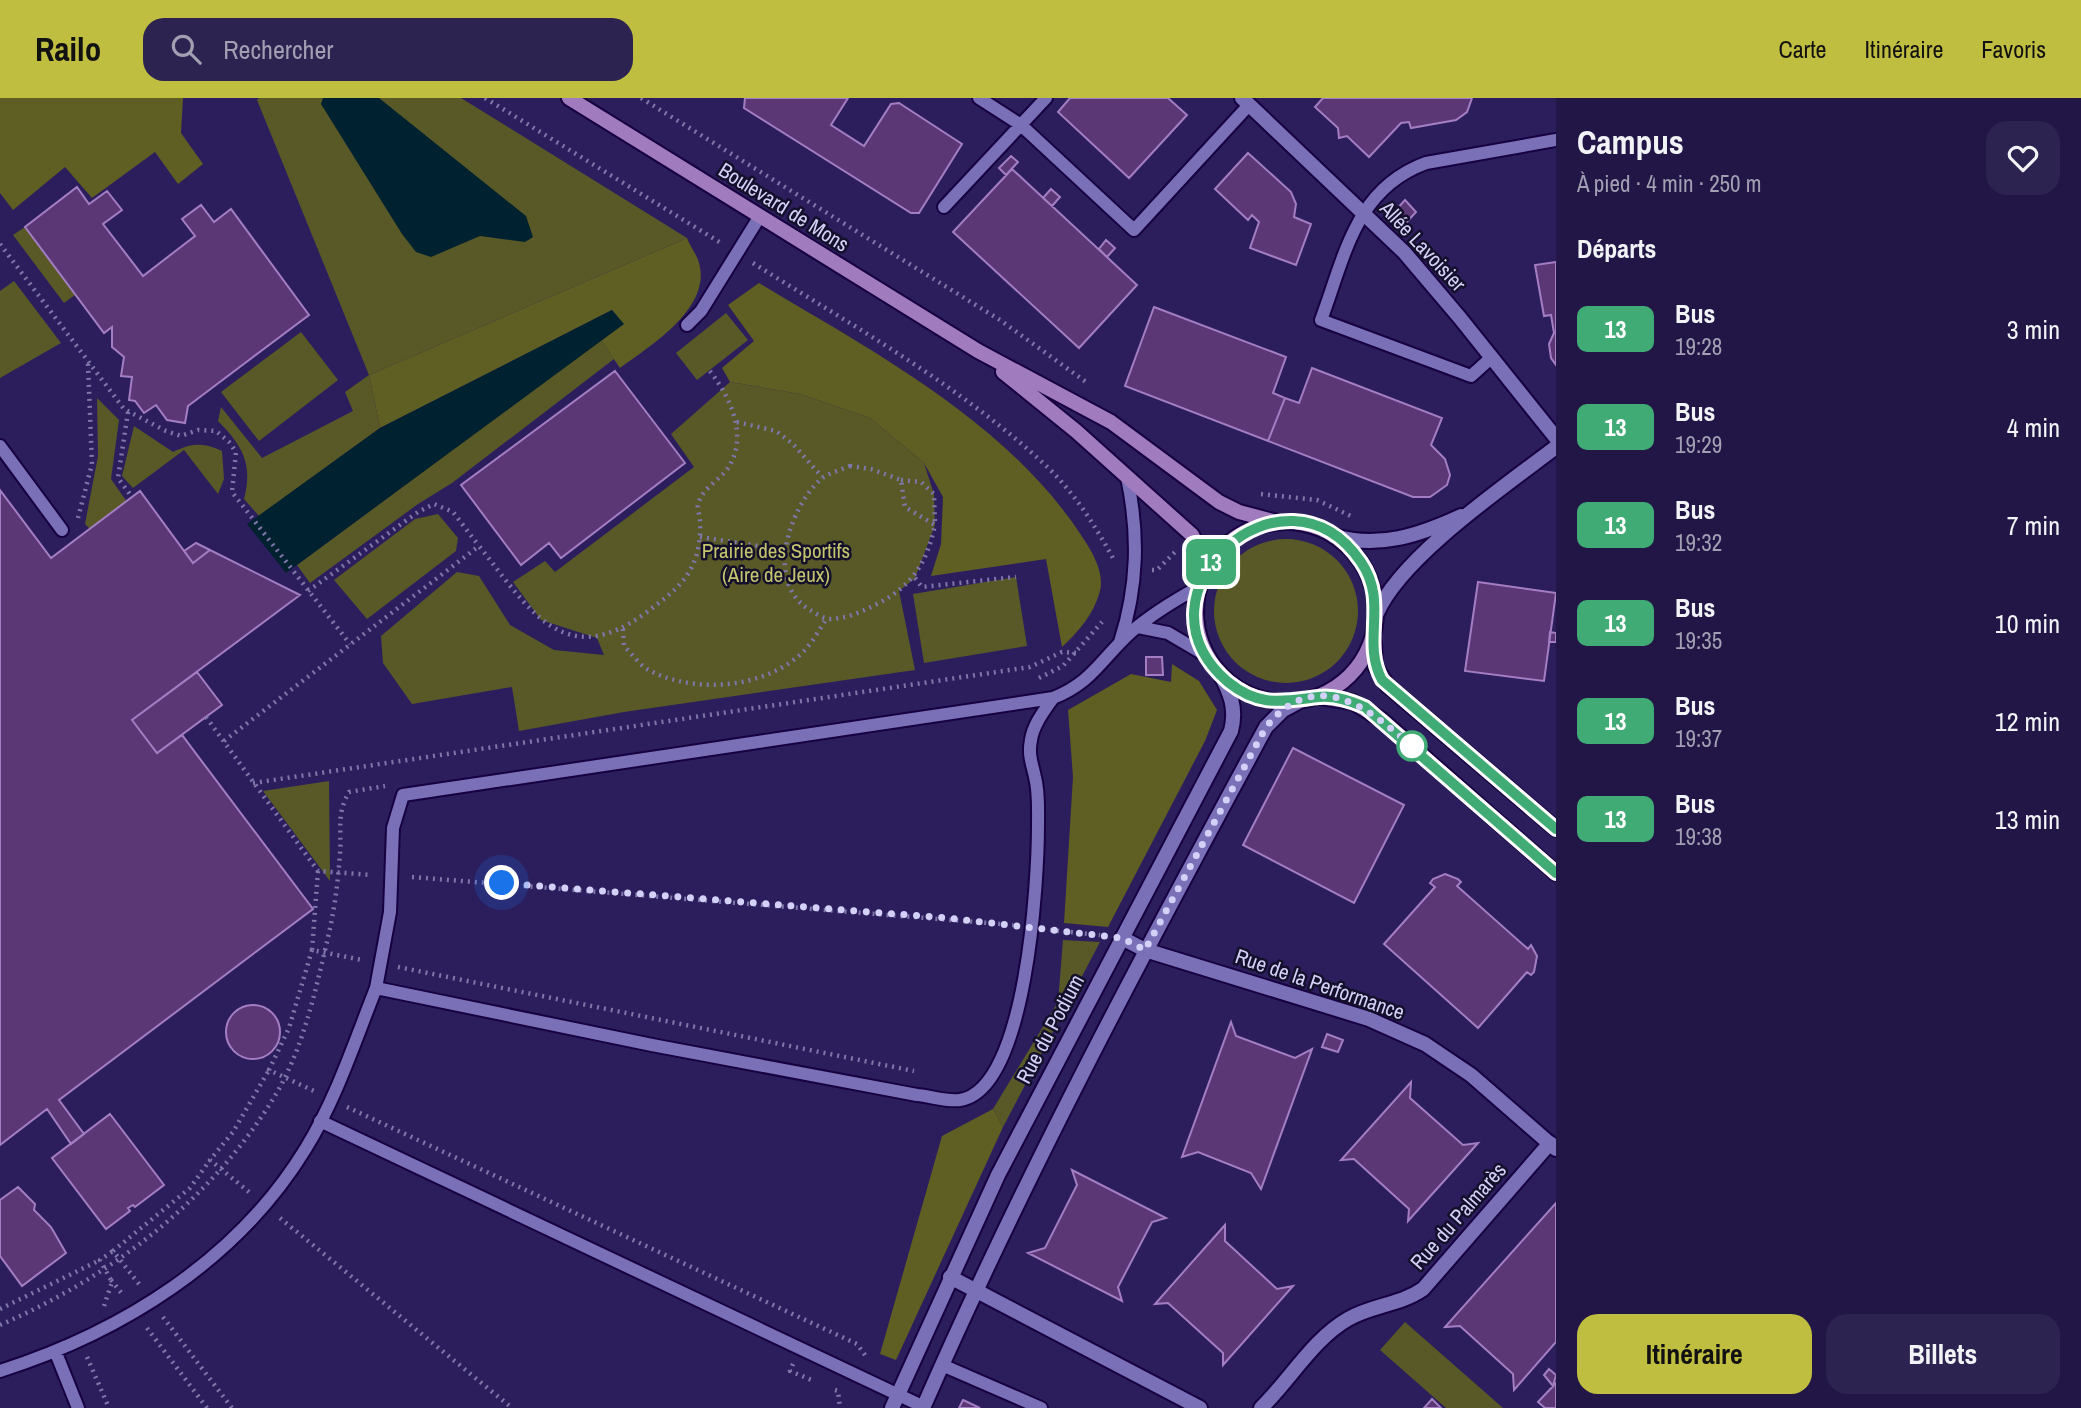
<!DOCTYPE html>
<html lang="fr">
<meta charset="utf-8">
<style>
body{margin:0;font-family:"Archivo Narrow",sans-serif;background:#2d2351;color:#f1f3f6;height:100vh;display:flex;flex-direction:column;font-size:26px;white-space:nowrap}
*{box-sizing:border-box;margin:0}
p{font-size:23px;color:#a29fb3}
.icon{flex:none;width:38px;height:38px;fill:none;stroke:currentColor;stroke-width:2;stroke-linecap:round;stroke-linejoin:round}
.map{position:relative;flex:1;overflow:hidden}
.sheet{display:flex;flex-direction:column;background:#211646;width:525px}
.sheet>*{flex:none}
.badge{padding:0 14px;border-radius:10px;font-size:24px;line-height:46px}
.you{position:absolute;width:35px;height:35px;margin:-18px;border:5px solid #fff;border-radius:50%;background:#1a73e8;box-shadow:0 0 0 10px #1a73e833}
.map>.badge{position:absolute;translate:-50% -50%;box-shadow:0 0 0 4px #fff}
h2{padding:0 21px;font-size:26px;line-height:63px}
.round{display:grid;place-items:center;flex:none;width:74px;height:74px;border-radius:21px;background:#2d2351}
.overview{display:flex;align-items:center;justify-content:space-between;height:119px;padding:0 21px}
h1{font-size:33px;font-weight:700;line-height:52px}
.button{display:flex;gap:14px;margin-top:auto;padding:14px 21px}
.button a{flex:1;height:80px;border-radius:21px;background:#c0be40;color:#111;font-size:28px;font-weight:700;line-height:80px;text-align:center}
.button a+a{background:#2d2351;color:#f1f3f6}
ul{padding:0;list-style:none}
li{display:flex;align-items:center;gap:21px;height:98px;padding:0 21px}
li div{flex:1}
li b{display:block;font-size:26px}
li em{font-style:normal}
li .badge{min-width:77px;font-weight:700;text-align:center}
header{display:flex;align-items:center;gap:42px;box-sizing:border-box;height:98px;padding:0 35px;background:#c0be40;color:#111}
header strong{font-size:33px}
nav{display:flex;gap:38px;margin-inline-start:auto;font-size:24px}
.search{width:490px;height:63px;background:#2d2351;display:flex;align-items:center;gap:18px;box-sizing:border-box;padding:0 24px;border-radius:21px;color:#a29fb3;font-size:26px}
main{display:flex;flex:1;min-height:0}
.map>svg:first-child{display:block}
</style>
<header>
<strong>Railo</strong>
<div class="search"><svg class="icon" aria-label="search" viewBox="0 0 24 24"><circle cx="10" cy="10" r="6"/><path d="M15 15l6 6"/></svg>Rechercher</div>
<nav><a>Carte</a><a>Itinéraire</a><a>Favoris</a></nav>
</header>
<main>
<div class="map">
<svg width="1556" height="1310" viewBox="0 0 1556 1310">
<rect width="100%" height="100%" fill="#2c1e5d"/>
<!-- green -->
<path fill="#595927" d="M259,0H461L687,140L369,277L380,330L259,418L244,401C253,366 243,348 218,323L221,309L262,360L353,313L345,294L369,277L257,2Z
M25,129L75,197L64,205L13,137Z
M14,183L61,245L0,280V193Z
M726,215L748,242L697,282L676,255Z
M301,234L338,282L259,343L221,294Z
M601,242L614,261L452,385L418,406L310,485L297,467Z
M730,284L800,296L870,320L924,365L934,396L935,427L915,480L899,493L915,572L624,614L519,633L512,589L412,606L383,565L381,538L457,474L479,478L510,527L554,552L604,557L597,540L541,522L513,484L545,463L555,474L694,369L671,336Z
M97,300L119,322L111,381L127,404L90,431L85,426L98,358Z
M134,328L173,354C191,345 203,344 222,353L224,381L218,396L184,352L133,390L122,378Z
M438,416L458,440L456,453L367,521L334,482L415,421Z
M1214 513a72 72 0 1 1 144 0a72 72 0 1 1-144 0Z
M1016,479L1027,548L924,565L913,496Z
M329,683L330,783L263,693Z
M1063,842L1100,844L1003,1029L993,1011L1058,904Z
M1405,1224L1503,1310H1446L1380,1252Z"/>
<!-- forest -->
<path fill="#5f5e23" d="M0,0H183L181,35L203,66L178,86L155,54L92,100L65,69L13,112L0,95Z
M687,140C690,148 697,157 699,165C712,210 649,249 620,270L601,242L623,226L612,212L380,330L369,277Z
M759,185C872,253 1004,322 1079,434C1090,450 1105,473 1100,493C1094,516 1079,533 1062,549L1046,461L931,478L941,446L943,399L924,365L870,320L800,296L730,284L722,270L754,243L728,207Z
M1172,566L1199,583L1217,612L1205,643L1108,829L1064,825L1073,679L1068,612L1131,576L1171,584Z
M993,1011L1003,1029L896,1262L880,1256L942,1038Z"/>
<!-- water -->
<path fill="#00212f" d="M323,0H379L526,118L533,139L525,144L480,138L431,159L416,154L402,136L321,6Z
M612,212L624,226L286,475L247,426L380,330Z"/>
<!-- building -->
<path fill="#5b3776" stroke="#a37ec2" stroke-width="2" d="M745,0H848L831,27L864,48L891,6L899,5L962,46L919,115H911L744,10Z
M1070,0H1168L1187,17L1129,80L1058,14Z
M1323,0H1472L1467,14L1456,22L1411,30L1409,24L1401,25L1369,59L1347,38L1339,40L1338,30L1315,9Z
M1248,55L1291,94L1296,106L1294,119L1311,126L1296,167L1250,150L1259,124L1252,117L1248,122L1215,91Z
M1011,58L1018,64L1006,77L999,70Z
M1012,71L1137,187L1079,250L953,134Z
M77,89L89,106L107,93L122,112L103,126L143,178L195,138L182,121L201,107L214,124L231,111L309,217L188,308L185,325L167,322L156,307L144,315L135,303L129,302L132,279L121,278L124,259L112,249V229L104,235L25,129Z
M1051,91L1060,99L1052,108L1043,100Z
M1405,102L1416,114L1406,125L1395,113Z
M1106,142L1115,150L1107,159L1099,151Z
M1556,164V267L1551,260L1549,246L1554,235L1551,217L1544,218L1535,167Z
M1154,209L1286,259L1273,295L1285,300L1268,343L1125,288Z
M1312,270L1442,320L1431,347L1445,361L1450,377L1447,387L1430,399H1413L1268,343L1285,300L1299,305Z
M615,273L685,365L561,460L549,445L521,467L461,387Z
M0,392L51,460L140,393L193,465L210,452L300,497L132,622L157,655L182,637L313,811L59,1002L84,1036L71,1046L47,1011L0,1047Z
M196,445L210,452L193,465L184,453Z
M1478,484L1556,495L1544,583L1465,573Z
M1550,534L1556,535V544H1549Z
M1146,559H1162L1163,577H1146Z
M197,574L222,607L157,655L132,622Z
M1293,650L1404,707L1354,805L1243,747Z
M1445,776L1458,781L1461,784L1457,788L1528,851L1531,847L1537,858L1534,874L1531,877L1527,874L1478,930L1384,846L1435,789L1430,785L1433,781Z
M226 934a27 27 0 1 1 54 0a27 27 0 1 1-54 0Z
M1231,924L1236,938L1295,960L1312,951L1261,1091L1251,1075L1198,1054L1182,1059Z
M1327,936L1343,942L1338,954L1322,949Z
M1411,984L1410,1000L1463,1047L1478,1045L1408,1123L1409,1111L1354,1061L1341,1062Z
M110,1016L164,1087L135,1109L133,1107L128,1110L130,1113L106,1131L52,1060Z
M1072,1072L1166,1120L1152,1124L1118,1189L1122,1203L1028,1155L1045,1150L1077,1087Z
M18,1089L35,1106L34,1112L51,1129L66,1155L22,1188L0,1158V1102Z
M1556,1105V1244L1514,1292L1513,1276L1460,1228L1445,1229Z
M1225,1127V1143L1277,1191L1293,1188L1223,1267V1255L1168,1205L1155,1206Z
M1549,1271L1556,1277L1553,1288L1544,1277Z
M1556,1285V1310H1545L1538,1304Z
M1432,1301L1441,1310H1424Z
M963,1302L980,1310H959Z"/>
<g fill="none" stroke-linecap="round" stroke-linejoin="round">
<!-- service casing -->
<g stroke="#170140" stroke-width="16">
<path id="service" d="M979,0L1021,27L1134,132L1249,7
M944,109L1046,0
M687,227L701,213L760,118
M1492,259L1471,278L1321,222C1345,158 1355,91 1426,65L1556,42
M0,348L62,432
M1138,529L1168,535L1207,558
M1120,544C1138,488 1139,436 1127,379
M376,890L390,814L393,730L403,697L1053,600C1092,585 1102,560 1131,534C1152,516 1175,502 1199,489
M320,1023L924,1309
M56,1255L78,1310
M942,1267L1041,1310
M0,1273C122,1234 238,1162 306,1050C336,1001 355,943 376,890L652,947L917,997C930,998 947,1004 960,1002C1027,992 1038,781 1038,727C1038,711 1039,694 1035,679C1032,665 1028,657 1031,642C1033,627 1044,613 1053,600"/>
</g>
<!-- minor casing -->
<g stroke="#170140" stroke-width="18">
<path id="minor" d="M1242,0L1404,154L1460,220L1556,340
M1334,438C1379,451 1420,437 1461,418
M1377,515C1401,459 1505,388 1556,349
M1122,840L1145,852L1369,921L1425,946L1471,977L1556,1051
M950,1179L1200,1310
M1261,1310C1290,1282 1313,1241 1348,1221C1372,1207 1400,1207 1423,1191L1550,1045"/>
</g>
<!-- tertiary casing -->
<g stroke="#170140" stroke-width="18">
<path id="tertiary" d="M892,1310L998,1077L1231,633C1237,610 1230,595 1220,575
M923,1310C1026,1075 1144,854 1266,629L1283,612L1298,604"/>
</g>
<!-- secondary casing -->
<g stroke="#170140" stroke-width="18">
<path id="secondary" d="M569,0L978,253L1111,324L1219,404L1239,414L1277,424
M1003,274L1076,333L1192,437L1202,457L1203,476
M1196 514a90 90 0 1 1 180 0a90 90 0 1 1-180 0Z
M1374,545L1375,568L1387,587L1556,731
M1320,599L1353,604L1382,622L1556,775"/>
</g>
<!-- path -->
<path stroke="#7f77aa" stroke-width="4.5" stroke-dasharray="2 5" stroke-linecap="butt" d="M485,0L721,145
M641,0L1000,222L1086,284
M0,146L124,311L166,333L181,338L198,332L216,333L229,344L236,354L232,394L350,546
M753,165C851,227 956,285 1042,364C1072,391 1095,427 1114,462
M128,314L118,380L132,399
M737,324L776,333L793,346L822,379
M850,368L871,371L901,382L905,409L935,427C927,464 913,487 879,505C863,513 847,521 829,521C822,520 815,515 810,512C764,485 789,410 821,381C828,375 841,372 850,368Z
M901,382L921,384L934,396L935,427
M1261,396L1317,402L1353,419
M78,420L92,366L88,266
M700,439L786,452
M1152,472H1157L1177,452
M915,480L922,489L1016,479
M308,493L418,414L434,406L453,414L479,448
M623,531L624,548C631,555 639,566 647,571C693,597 767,591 805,552C813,543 820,531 826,521
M1039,580L1063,568L1102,524
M206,619L318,773L372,777
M224,643L479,448C528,509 563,576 647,514C665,500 685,487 694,464C699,452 701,436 700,422C700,418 697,411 698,407C701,391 720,382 728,370C749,338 730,298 709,272
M253,685L1030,569L1062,554L1076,555
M318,773L312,852L362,862
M412,779L1013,827
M1050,832L1100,837
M312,852L289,930L269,972L314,993
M398,869L914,973
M347,1009L857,1246L865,1257
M249,1094L210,1062L233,1034L269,972
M280,1120L512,1310
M111,1182L123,1197
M139,1186L113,1153L190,1090L210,1062
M104,1208L112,1184L100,1162L113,1153
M0,1211L100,1162
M163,1219L232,1310
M0,1227C113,1178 216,1099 279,991C305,944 317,886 329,835C335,809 338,782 340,756C342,731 336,717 349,694L385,688
M147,1230L207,1310
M87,1259L109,1310
M793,1266L790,1273L814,1283
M835,1292L838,1293L840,1310"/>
<!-- service -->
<use href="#service" stroke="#7970b8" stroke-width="12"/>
<!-- minor -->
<use href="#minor" stroke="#7970b8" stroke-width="14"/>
<!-- tertiary -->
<use href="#tertiary" stroke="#7970b8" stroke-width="14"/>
<!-- secondary -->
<use href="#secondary" stroke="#a07cbe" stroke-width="14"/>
</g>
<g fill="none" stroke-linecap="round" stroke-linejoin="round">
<!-- line casing -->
<g stroke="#fff" stroke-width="16">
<path id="line" d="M1556,731L1382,582C1361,543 1389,505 1361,464C1285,352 1124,495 1228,584C1260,610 1283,603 1319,599C1335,597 1351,603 1365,609L1556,775"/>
</g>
<!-- line -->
<use href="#line" stroke="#40ab75" stroke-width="10"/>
<!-- walk -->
<path stroke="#d3d1f8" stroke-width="7" stroke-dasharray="0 12.6" d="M502,785L947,820L1122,840L1145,852L1266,629C1319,563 1375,616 1421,656L1412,648"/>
</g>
<!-- markers -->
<circle fill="#fff" stroke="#40ab75" stroke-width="3.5" cx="1412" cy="648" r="14"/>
<g text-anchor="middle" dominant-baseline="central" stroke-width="5" stroke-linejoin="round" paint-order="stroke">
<!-- street labels -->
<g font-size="21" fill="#d3d1f8" stroke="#140f2b">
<text transform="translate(784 109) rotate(32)">Boulevard de Mons</text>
<text transform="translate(1423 148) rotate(47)">Allée Lavoisier</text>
<text transform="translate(1320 886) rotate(19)">Rue de la Performance</text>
<text transform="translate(1050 931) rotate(-62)">Rue du Podium</text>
<text transform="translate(1458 1118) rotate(-49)">Rue du Palmarès</text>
</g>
<!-- park labels -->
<g font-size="21" fill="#c5c56e" stroke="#140f2b">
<text x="776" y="452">Prairie des Sportifs<tspan x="776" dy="24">(Aire de Jeux)</tspan></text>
</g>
</g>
</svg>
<div class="you" style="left:502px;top:785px"></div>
<b class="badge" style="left:1211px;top:464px;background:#40ab75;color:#fff">13</b>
</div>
<section class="sheet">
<div class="overview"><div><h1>Campus</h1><p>À pied · 4 min · 250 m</p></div><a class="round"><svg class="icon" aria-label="heart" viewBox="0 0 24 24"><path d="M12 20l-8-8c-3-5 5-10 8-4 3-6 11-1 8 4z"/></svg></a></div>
<h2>Départs</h2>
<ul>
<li><span class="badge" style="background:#40ab75;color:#fff">13</span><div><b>Bus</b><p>19:28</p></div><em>3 min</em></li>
<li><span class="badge" style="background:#40ab75;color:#fff">13</span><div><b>Bus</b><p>19:29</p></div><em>4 min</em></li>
<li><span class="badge" style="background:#40ab75;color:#fff">13</span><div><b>Bus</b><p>19:32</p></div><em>7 min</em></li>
<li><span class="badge" style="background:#40ab75;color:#fff">13</span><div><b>Bus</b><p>19:35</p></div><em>10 min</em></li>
<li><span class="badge" style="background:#40ab75;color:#fff">13</span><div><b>Bus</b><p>19:37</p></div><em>12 min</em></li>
<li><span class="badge" style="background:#40ab75;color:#fff">13</span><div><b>Bus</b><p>19:38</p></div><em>13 min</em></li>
</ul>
<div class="button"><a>Itinéraire</a><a>Billets</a></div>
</section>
</main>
